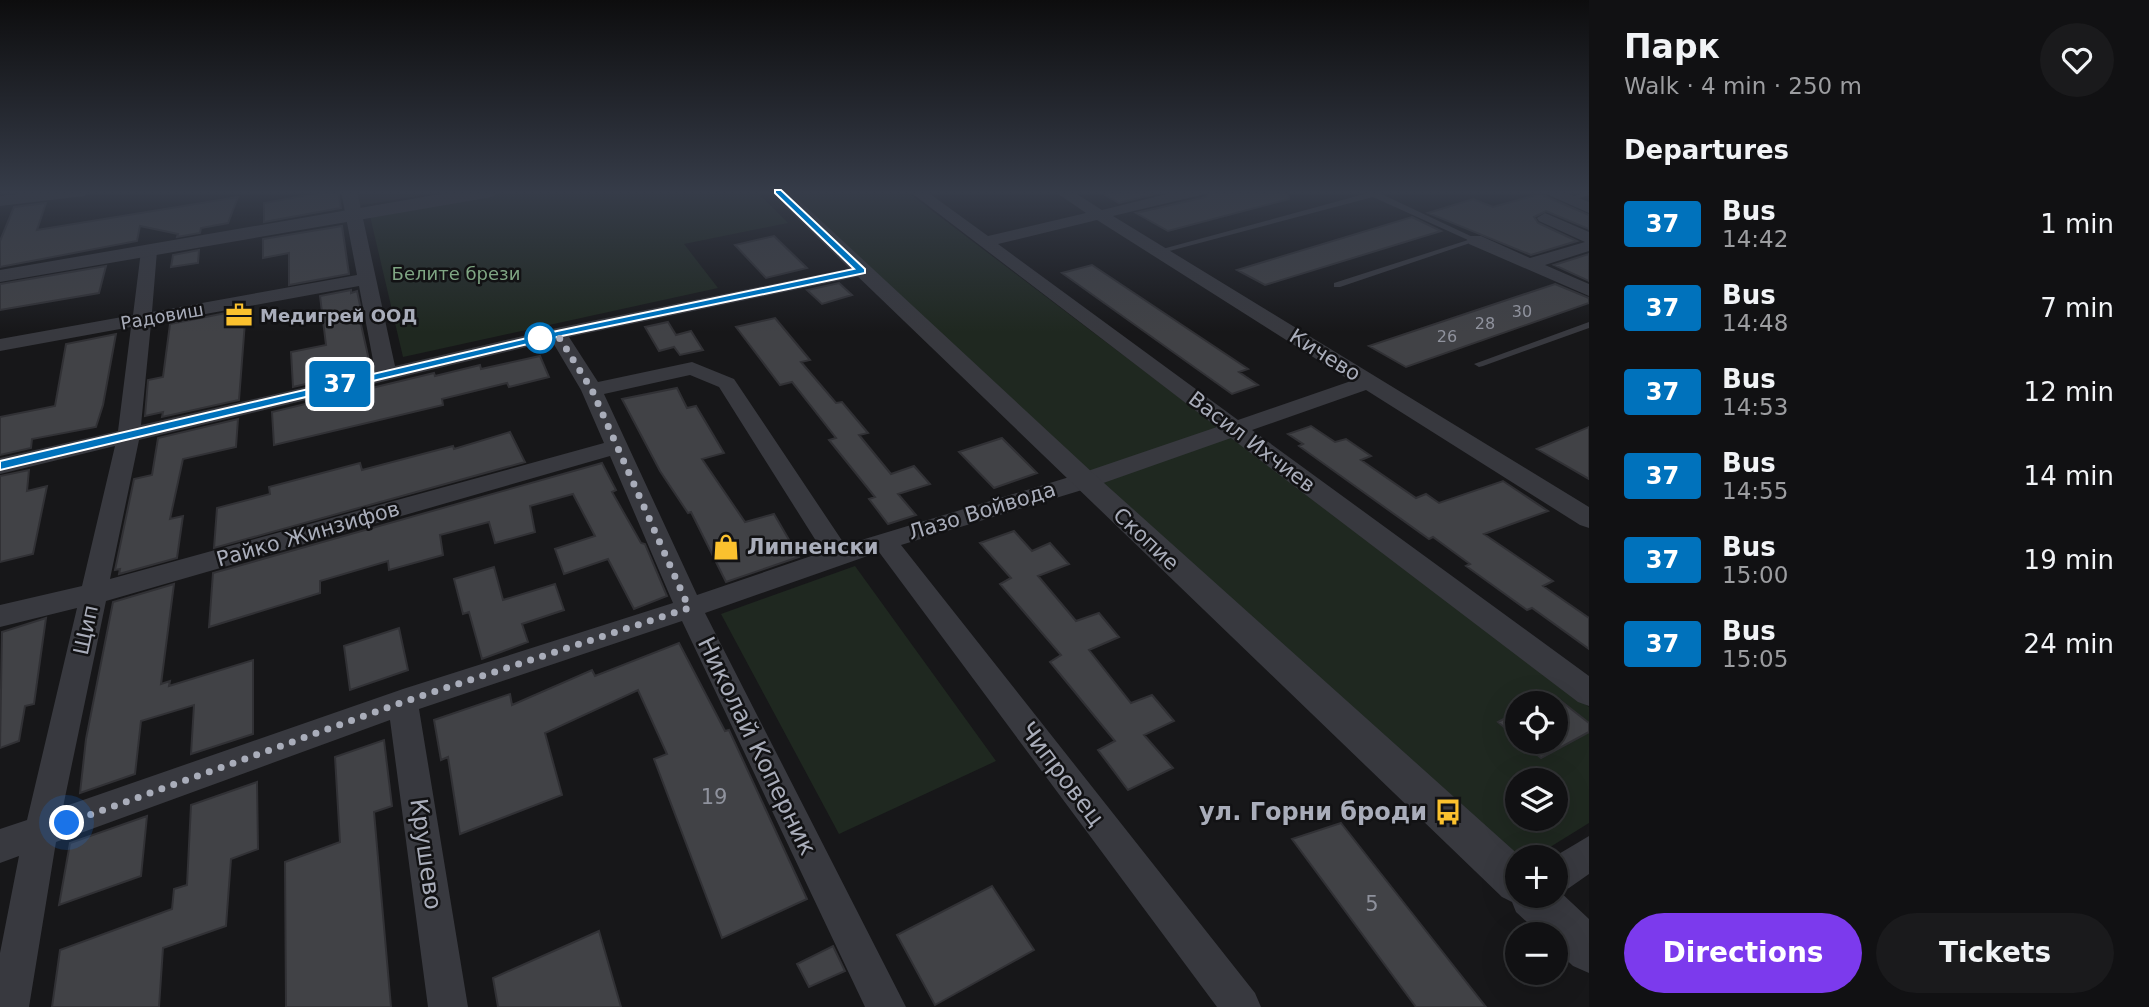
<!DOCTYPE html>
<meta charset="utf-8">
<style>
body{margin:0;font-family:"DejaVu Sans",sans-serif;background:#1a1a1c;color:#f1f3f6;height:100vh;display:flex;flex-direction:column;font-size:26px;white-space:nowrap}
*{box-sizing:border-box;margin:0}
p{font-size:23px;color:#9c9da0}
.icon{flex:none;width:38px;height:38px;fill:none;stroke:currentColor;stroke-width:2;stroke-linecap:round;stroke-linejoin:round}
.map{position:relative;flex:1;overflow:hidden}
.details{display:flex;flex-direction:column;background:#111113;width:560px}
.details>*{flex:none}
.badge{padding:0 14px;border-radius:5px;font-size:24px;line-height:46px}
.tools{position:absolute;left:1505px;top:691px;display:grid;gap:14px}
.tools a{display:grid;place-items:center;width:63px;height:63px;border-radius:50%;background:#111113;box-shadow:0 7px 28px #0002,0 0 0 2px #303133;font-size:35px}
.you{position:absolute;width:35px;height:35px;margin:-18px;border:5px solid #fff;border-radius:50%;background:#1a73e8;box-shadow:0 0 0 10px #1a73e833}
.map>.badge{position:absolute;translate:-50% -50%;box-shadow:0 0 0 4px #fff}
h2{padding:0 35px;font-size:26px;line-height:63px}
.round{display:grid;place-items:center;flex:none;width:74px;height:74px;border-radius:37px;background:#1a1a1c}
.overview{display:flex;align-items:center;justify-content:space-between;height:119px;padding:0 35px}
h1{font-size:33px;font-weight:700;line-height:52px}
.cta{display:flex;gap:14px;margin-top:auto;padding:14px 35px}
.cta a{flex:1;height:80px;border-radius:42px;background:#7c3aed;color:#fff;font-size:28px;font-weight:700;line-height:80px;text-align:center}
.cta a+a{background:#1a1a1c;color:#f1f3f6}
ul{padding:0;list-style:none}
li{display:flex;align-items:center;gap:21px;height:84px;padding:0 35px}
li div{flex:1}
li b{display:block;font-size:26px}
li em{font-style:normal}
li .badge{min-width:77px;font-weight:700;text-align:center}
main{display:flex;flex:1;min-height:0}
.map>svg:first-child{display:block}
</style>
<main>
<div class="map">
<svg width="1589" height="1007" viewBox="0 0 1589 1007">
<rect width="100%" height="100%" fill="#171719"/>
<!-- built -->
<path fill="#232326" d="M354,191H448L357,206Z"/>
<!-- green -->
<path fill="#1f2820" fill-rule="evenodd" d="M518,191H756L788,223L684,244L718,288L403,357L370,216Z
M787,191H906L1589,707V823L1534,857L1517,858V867ZM1517,704H1556V742H1517ZM1517,780H1556V819H1517Z
M855,566L996,761L839,834L721,614Z"/>
<!-- building -->
<path fill="#414246" stroke="#313135" stroke-width="2" d="M330,191H338L341,208L264,222V203Z
M1098,191H1167L1119,203Z
M1209,191H1288L1289,199L1168,231L1136,213L1206,197Z
M1540,194L1589,215V229L1546,211L1534,217L1538,223L1577,241L1531,255L1428,213L1473,199L1493,207Z
M238,197L228,223L201,228L200,233L177,237L178,234L140,226L137,241L0,267V241L14,207L46,203L37,230Z
M1412,217L1441,231L1265,285L1237,270Z
M342,226L349,274L289,285V253L263,258V239Z
M774,236L807,268L766,278L735,245Z
M199,250L198,263L171,267L173,255Z
M1589,254V281L1554,265Z
M1092,265L1248,369L1239,372L1258,385L1232,394L1062,273Z
M106,266L99,293L0,310V284Z
M839,283L852,295L822,304L807,290Z
M1555,284L1589,298V303L1406,367L1369,346Z
M351,290V293L357,291L363,319L360,320L371,369L293,387L291,352L326,345L320,296Z
M246,309L239,400L162,417L163,412L145,416L148,380L163,377L170,324Z
M775,318L810,360L801,362L836,403L842,402L868,433L859,435L891,474L914,466L930,484L898,494L916,515L888,524L869,499L875,497L829,440L836,438L792,382L780,385L736,327Z
M668,322L676,335L691,331L703,350L680,355L674,347L659,351L645,327Z
M116,334L103,405L96,427L32,439L31,448L0,455V417L55,406L66,344Z
M540,356L549,377L509,387L507,383L442,399L443,405L274,445L272,412L434,373L435,376L480,365L481,369Z
M677,388L687,408L696,406L724,453L702,459L745,522L774,514L799,557L726,582L691,512L688,513L660,471L622,399Z
M238,419L236,447L183,459L170,519L183,516L177,558L119,574L120,569L115,570L134,479L152,475L158,438Z
M1311,426L1335,442L1346,439L1371,456L1361,460L1416,498L1426,494L1439,503L1503,481L1548,511L1484,534L1553,581L1543,586L1589,618V649L1532,608L1527,610L1466,566L1470,564L1433,537L1429,539L1299,446L1303,444L1288,434Z
M1589,427V479L1537,449Z
M510,432L525,462L214,548L217,508L270,494L269,487L360,463L362,470L453,446L454,449Z
M1002,438L1037,473L994,488L959,452Z
M602,463L616,490L612,492L641,543L645,544L667,596L634,609L608,559L564,574L555,549L595,536L573,494L530,506L535,532L495,543L489,522L440,535L443,555L389,570L388,561L320,581V593L209,627L213,573Z
M29,470L27,491L47,486L33,554L0,562V476Z
M1014,531L1032,551L1050,543L1069,564L1038,576L1076,621L1099,613L1119,637L1089,650L1131,703L1152,695L1174,721L1144,735L1173,768L1128,790L1098,750L1115,741L1050,662L1061,655L1000,584L1011,578L980,543Z
M494,567L503,600L555,584L564,610L522,624L528,642L482,659L469,612L463,614L454,579Z
M174,584L161,684L170,681L169,686L253,660V734L191,754L194,705L141,721L135,774L80,793L86,739L113,602Z
M46,618L34,704L25,706L19,741L0,748L2,632Z
M399,628L408,670L350,690L344,646Z
M679,643L725,731L729,730L807,899L722,938L654,759L667,754L638,690L545,733L562,795L460,834L448,757L441,760L434,720L510,694L512,705L592,670L595,676Z
M1552,694L1589,723V732L1541,758L1523,742H1556V704H1534Z
M1517,712V738L1498,722Z
M384,740L392,806L374,812L391,1007H286L285,862L340,842L335,757Z
M257,782L258,849L231,859L226,926L163,948L159,1007H52L60,950L172,909L174,889L187,885L191,805Z
M147,816L141,876L59,905L70,843Z
M1341,823L1456,969L1486,1007H1416L1292,839Z
M992,886L1034,950L935,1005L897,935Z
M599,931L621,1007H498L493,978Z
M833,946L845,971L809,987L797,964Z"/>
<g fill="none" stroke-linecap="round" stroke-linejoin="round">
<!-- service -->
<path fill="#38393f" fill-rule="evenodd" d="M1365,191H1375L1479,240L1340,287H1334V283L1468,240L1373,197L1162,253L1155,251L1368,193Z
M1589,191V195L1567,202L1563,200Z
M1589,322V328L1483,366L1479,367L1474,364Z"/>
<!-- minor -->
<path fill="#38393f" fill-rule="evenodd" d="M43,191H91L84,196L0,206V196Z
M341,191H357L395,366L557,328L861,266L867,267L870,271L867,275L861,276L569,337L598,382L692,362L734,379L845,545L1076,475L1217,427L909,191H926L988,236L1086,213L1054,191H1072L1102,210L1179,191H1207L1205,194L1113,216L1589,507V528L1580,525L1366,390L1252,430L1589,676V706L1578,702L1231,438L1092,487L901,545L1255,993L1261,1007H1217L879,552L705,613L906,1007H865L682,621L419,709L468,1007H428L390,720L56,842L29,1007H0V953L19,856L0,863V829L27,820L77,608L0,627V605L82,586L115,446L0,474V458L118,431L131,327L0,351V339L133,315L141,251L149,246L157,251L152,312L357,275ZM1097,220L1351,381L1238,420L998,244ZM359,286L375,371L141,425L151,324ZM552,341L581,390L604,443L110,579L139,440ZM690,375L719,387L823,552L697,595L604,394ZM610,456L673,603L403,689L63,807L106,601Z
M1540,191H1561L1589,202V213Z
M1545,213L1589,232V251L1545,265L1589,284V296L1469,244L1467,240L1469,236H1481L1530,258L1585,242L1539,221L1537,218Z
M1589,836V874L1569,888L1556,894V858H1552Z"/>
<!-- tertiary -->
<path fill="#38393f" fill-rule="evenodd" d="M458,191H501L492,197L0,282V270Z
M769,191H789L1094,474L1522,858H1517V896H1556V888L1589,919V973L1573,966L1556,950V934H1540L1516,912L1512,902L1502,897Z"/>
</g>
<!-- sky -->
<linearGradient id="sky" x2="0" y2="1"><stop stop-color="#0d0d0e"/><stop offset="0.58" stop-color="#363c49"/><stop offset="1" stop-color="#363c49" stop-opacity="0"/></linearGradient>
<rect width="1589" height="332" fill="url(#sky)"/>
<!-- line -->
<path fill="#0072bc" stroke="#fff" stroke-width="2" d="M775,190H781L865,269V273L557,337L0,470V461L557,331L854,269L775,193Z"/>
<g fill="none" stroke-linecap="round" stroke-linejoin="round">
<!-- walk -->
<path stroke="#a9adba" stroke-width="7" stroke-dasharray="0 12.6" d="M67,823L403,702L689,608L592,390L557,334L540,338"/>
</g>
<!-- icons -->
<defs>
<g id="office-bare" transform="scale(2.1)"><path d="M-6-3h4V-5.5h4V-3h4V5H-6ZM-1-4.5V-3h2v-1.5ZM-6 0V1H6V0Z" fill="#fbc12e" stroke="#121214" stroke-width="2.5" paint-order="stroke"/></g>
<g id="shop-bare" transform="scale(2.1)"><path d="M-5-2.5h2.3a2.7 3.5 0 0 1 5.4 0H5L5.5 6h-11ZM-1.5-2.5h3a1.5 2.3 0 0 0-3 0Z" fill="#fbc12e" stroke="#121214" stroke-width="2.5" paint-order="stroke"/></g>
<g id="bus-bare" transform="scale(2.1)"><path d="M-5-6H5V4H4V6H2V4H-2V6H-4V4H-5ZM-3.5-4V0h7V-4ZM-3.5 1.2v1.5H-2V1.2ZM2 1.2v1.5H3.5V1.2Z" fill="#fbc12e" stroke="#121214" stroke-width="2.5" paint-order="stroke"/></g>
</defs>
<g fill-rule="evenodd">
<use href="#office-bare" x="239" y="315"/>
<use href="#shop-bare" x="726" y="547"/>
<use href="#bus-bare" x="1448" y="812"/>
</g>
<!-- markers -->
<circle fill="#fff" stroke="#0072bc" stroke-width="3.5" cx="540" cy="338" r="14"/>
<g text-anchor="middle" dominant-baseline="central" stroke-width="5" stroke-linejoin="round" paint-order="stroke">
<!-- far-number labels -->
<g font-size="16" fill="#8f929d">
<text x="1522" y="311">30</text>
<text x="1485" y="323">28</text>
<text x="1447" y="336">26</text>
</g>
<!-- far-park labels -->
<g font-size="18" fill="#7fa683" stroke="#121214">
<text x="456" y="273">Белите брези</text>
</g>
<!-- far-poi labels -->
<g font-size="18" font-weight="bold" fill="#a9adba" stroke="#121214" text-anchor="start">
<text x="260" y="315">Медигрей ООД</text>
</g>
<!-- far-street labels -->
<g font-size="18" fill="#a9adba" stroke="#121214">
<text transform="translate(162 316) rotate(-10)">Радовиш</text>
</g>
<!-- street labels -->
<g font-size="21" fill="#a9adba" stroke="#121214">
<text transform="translate(1325 355) rotate(32)">Кичево</text>
<text transform="translate(1252 442) rotate(37)">Васил Ихчиев</text>
<text transform="translate(982 511) rotate(-17)">Лазо Войвода</text>
<text transform="translate(308 534) rotate(-16)">Райко Жинзифов</text>
<text transform="translate(1146 539) rotate(43)">Скопие</text>
<text transform="translate(86 630) rotate(-78)">Щип</text>
</g>
<!-- poi labels -->
<g font-size="21" font-weight="bold" fill="#a9adba" stroke="#121214" text-anchor="start">
<text x="747" y="547">Липненски</text>
</g>
<!-- near-number labels -->
<g font-size="21" fill="#8f929d">
<text x="714" y="797">19</text>
<text x="1372" y="904">5</text>
</g>
<!-- near-street labels -->
<g font-size="24" fill="#a9adba" stroke="#121214">
<text transform="translate(757 746) rotate(64)">Николай Коперник</text>
<text transform="translate(1062 774) rotate(53)">Чипровец</text>
<text transform="translate(426 854) rotate(82)">Крушево</text>
</g>
<!-- near-poi labels -->
<g font-size="24" font-weight="bold" fill="#a9adba" stroke="#121214" text-anchor="end">
<text x="1427" y="812">ул. Горни броди</text>
</g>
</g>
</svg>
<div class="tools">
<a><svg class="icon" aria-label="locate" viewBox="0 0 24 24"><circle cx="12" cy="12" r="6"/><path d="M12 2v4M12 18v4M2 12h4M18 12h4"/></svg></a>
<a><svg class="icon" aria-label="layers" viewBox="0 0 24 24"><path d="M12 4l9 5-9 5-9-5zM3 14l9 5 9-5"/></svg></a>
<a>+</a>
<a>−</a>
</div>
<div class="you" style="left:67px;top:823px"></div>
<b class="badge" style="left:340px;top:384px;background:#0072bc;color:#fff">37</b>
</div>
<section class="details">
<div class="overview"><div><h1>Парк</h1><p>Walk · 4 min · 250 m</p></div><a class="round"><svg class="icon" aria-label="heart" viewBox="0 0 24 24"><path d="M12 20l-8-8c-3-5 5-10 8-4 3-6 11-1 8 4z"/></svg></a></div>
<h2>Departures</h2>
<ul>
<li><span class="badge" style="background:#0072bc;color:#fff">37</span><div><b>Bus</b><p>14:42</p></div><em>1 min</em></li>
<li><span class="badge" style="background:#0072bc;color:#fff">37</span><div><b>Bus</b><p>14:48</p></div><em>7 min</em></li>
<li><span class="badge" style="background:#0072bc;color:#fff">37</span><div><b>Bus</b><p>14:53</p></div><em>12 min</em></li>
<li><span class="badge" style="background:#0072bc;color:#fff">37</span><div><b>Bus</b><p>14:55</p></div><em>14 min</em></li>
<li><span class="badge" style="background:#0072bc;color:#fff">37</span><div><b>Bus</b><p>15:00</p></div><em>19 min</em></li>
<li><span class="badge" style="background:#0072bc;color:#fff">37</span><div><b>Bus</b><p>15:05</p></div><em>24 min</em></li>
</ul>
<div class="cta"><a>Directions</a><a>Tickets</a></div>
</section>
</main>
